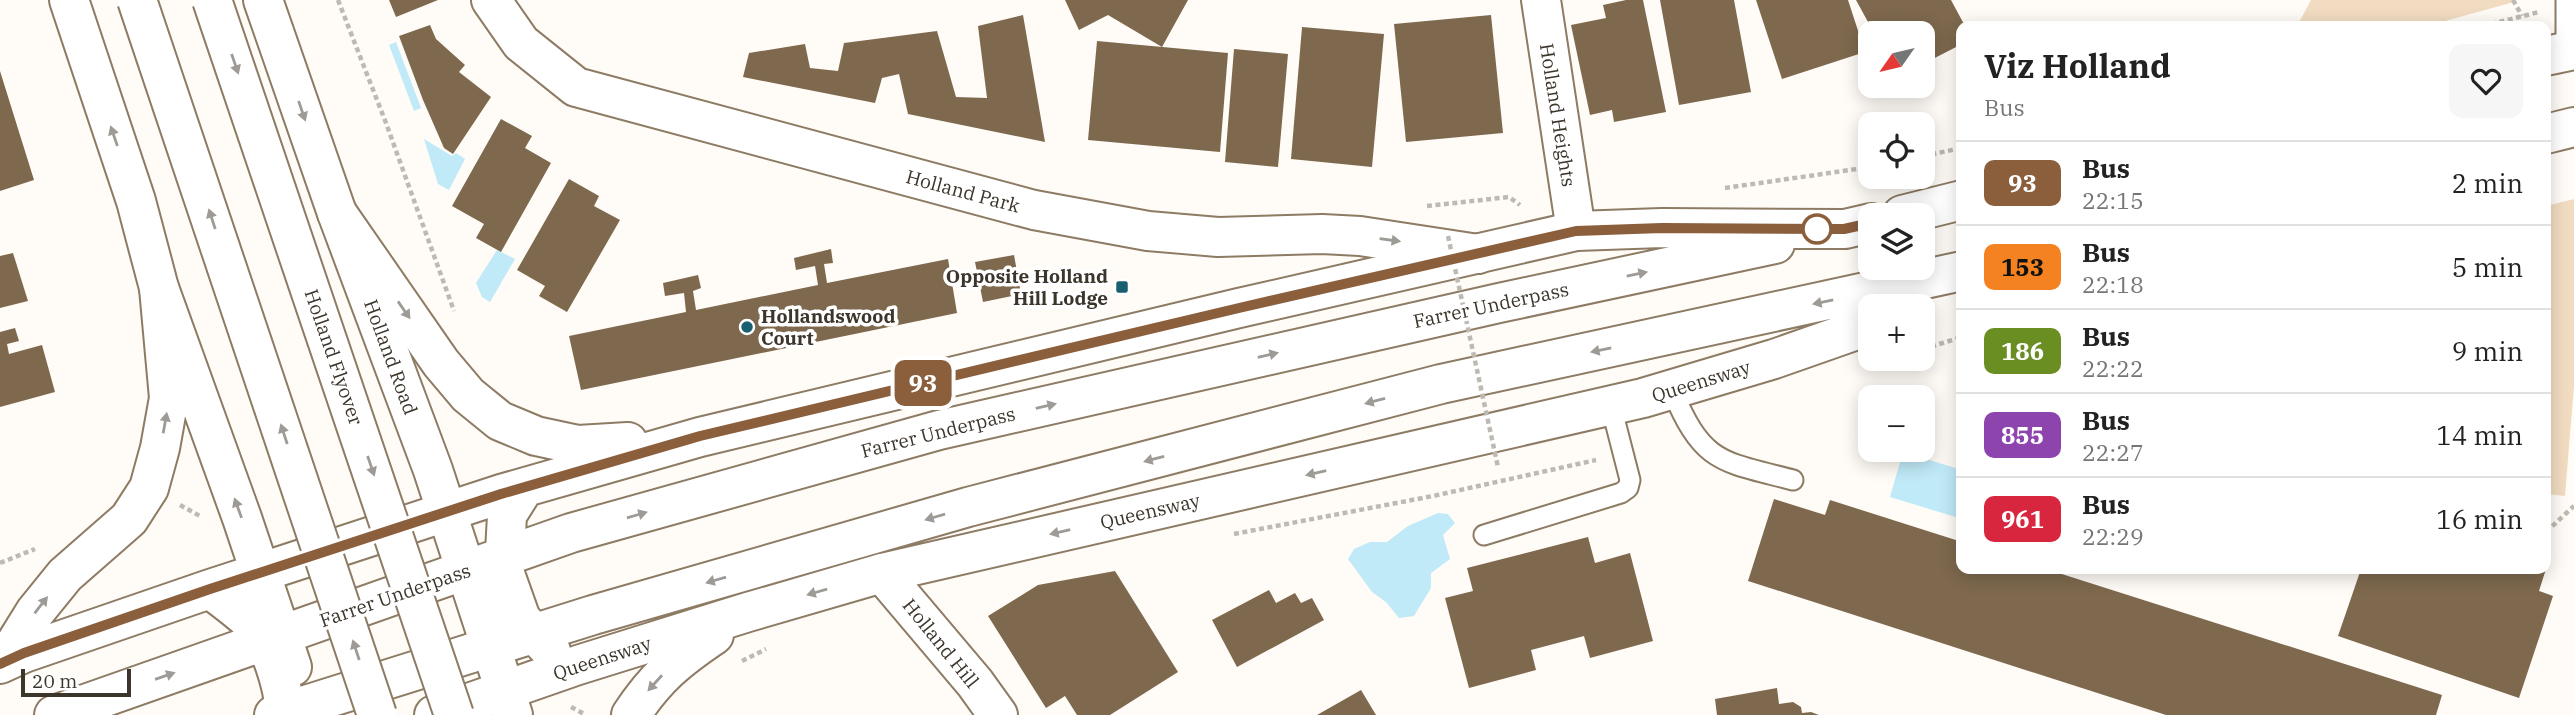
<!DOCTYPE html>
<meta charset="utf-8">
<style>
body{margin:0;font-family:"IBM Plex Serif",serif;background:#f6f6f6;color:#222;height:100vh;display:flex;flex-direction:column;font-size:26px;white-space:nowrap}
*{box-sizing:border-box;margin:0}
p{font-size:23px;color:#767676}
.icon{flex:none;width:38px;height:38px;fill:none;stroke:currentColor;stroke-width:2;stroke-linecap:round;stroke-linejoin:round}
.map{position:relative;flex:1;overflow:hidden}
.side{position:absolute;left:1956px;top:21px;width:595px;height:553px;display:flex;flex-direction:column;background:#fff;border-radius:14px;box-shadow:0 4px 18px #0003}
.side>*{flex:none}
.badge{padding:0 14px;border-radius:10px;font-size:24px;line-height:46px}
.needle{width:46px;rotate:236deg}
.controls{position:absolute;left:1858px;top:21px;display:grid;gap:14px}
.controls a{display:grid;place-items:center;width:77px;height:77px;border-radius:14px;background:#fff;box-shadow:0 4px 18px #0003;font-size:35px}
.scale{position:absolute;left:21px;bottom:18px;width:110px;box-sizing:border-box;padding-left:7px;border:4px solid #3c352b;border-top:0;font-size:19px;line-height:24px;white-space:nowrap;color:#3c352b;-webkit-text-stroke:5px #fff;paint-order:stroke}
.map>.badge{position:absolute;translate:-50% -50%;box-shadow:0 0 0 4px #fff}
.round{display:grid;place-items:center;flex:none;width:74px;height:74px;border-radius:14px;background:#f6f6f6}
.summary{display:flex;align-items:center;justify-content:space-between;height:119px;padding:0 28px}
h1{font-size:33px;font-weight:700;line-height:52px}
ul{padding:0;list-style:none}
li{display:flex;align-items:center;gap:21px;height:84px;padding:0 28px;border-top:2px solid #e0e0e0}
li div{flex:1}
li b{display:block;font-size:26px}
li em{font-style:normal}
li .badge{min-width:77px;font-weight:700;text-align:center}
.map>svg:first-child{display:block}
</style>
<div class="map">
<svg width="2574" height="715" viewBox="0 0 2574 715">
<rect width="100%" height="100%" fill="#fffbf6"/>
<!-- green -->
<path fill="#f1dcc1" d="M2311,0H2514V2L2427,26H2297Z
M2574,199V386L2565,496L2546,494V206Z"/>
<!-- water -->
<path fill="#c0eaf8" d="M396,42L421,108L414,111L389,45Z
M424,139L452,156L456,153L465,159L449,190L438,184Z
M497,250L515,259L490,302L482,297L476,283Z
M1903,452L1962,470V519L1890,497Z
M1438,513L1448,514L1455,523L1443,535L1450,559L1431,573V588L1414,616L1399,618L1386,602L1372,592L1348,559L1354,549L1370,542H1387L1408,526Z"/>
<!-- building -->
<path fill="#7e694e" d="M389,0H438L396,17Z
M1065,0H1188L1162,47L1108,15L1079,30Z
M1626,0H1643L1666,112L1614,122L1612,110L1590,115L1571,25L1606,18L1603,5Z
M1660,0H1734L1751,92L1679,105Z
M1756,0H1848L1865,52L1782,79Z
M1856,0H1951L1965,26H1962V44L1923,64V33H1874Z
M1023,15L1045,142L908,114L899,74L882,78L875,103L743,77L749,53L805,44L810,68L838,71L844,43L937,31L956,97L987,98L978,26Z
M1491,15L1503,133L1406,142L1394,24Z
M430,25L436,39L465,65L459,72L491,97L453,154L444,148L423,100L399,36Z
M1302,27L1384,34L1372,167L1291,159Z
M1097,41L1228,53L1220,152L1088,140Z
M1234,49L1288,54L1278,167L1225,162Z
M0,71L34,180L0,191Z
M501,119L532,136L525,148L551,163L501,252L476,238L484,224L452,206Z
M569,179L599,196L594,206L620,220L567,312L539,296L545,286L517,270Z
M831,249L833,263L824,264L827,283L948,259L957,313L581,390L569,336L686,312L684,293L665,296L663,283L698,275L701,288L693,291L696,310L818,285L815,266L796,270L794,258Z
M13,253L28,301L0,308V256Z
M1014,255L1021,294L983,302L975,262Z
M15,328L19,341L7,344L9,354L42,345L55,392L0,407V332Z
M1774,499L1825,515L1830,500L1962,542V569H2046L2442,695L2436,715H2166L1748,581Z
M1588,537L1595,563L1630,553L1653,641L1590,658L1584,636L1531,650L1536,670L1469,688L1445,598L1473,591L1467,568Z
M2361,569H2546L2539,591L2553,596L2519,698L2338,636Z
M1115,571L1178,672L1110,715H1077L1065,696L1046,708L988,616L1038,585Z
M1269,590L1276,603L1295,593L1301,603L1312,598L1324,620L1237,667L1212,620Z
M1777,688L1779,704L1793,702L1801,707L1802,713L1811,712L1819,715H1717L1715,699Z
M1361,690L1376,715H1317Z"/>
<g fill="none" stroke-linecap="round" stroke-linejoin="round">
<!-- lane casing -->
<g stroke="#8d7b64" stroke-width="23">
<path id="lane" d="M2566,52V0
M1672,390C1703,464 1720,461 1793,480
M1484,535L1621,493L1628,488L1630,480L1611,406"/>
</g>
<!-- street casing -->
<g stroke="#8d7b64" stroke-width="42">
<path id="street" d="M491,0L521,43L576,87L1034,210L1148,231L1218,237L1322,234L1360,236L1478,254
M1541,0L1576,231
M882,573L975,683L998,715"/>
</g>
<!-- primary casing -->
<g stroke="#8d7b64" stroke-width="42">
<path id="primary" d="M69,0L136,201L159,288L242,518L292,667
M263,0L337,213L433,470L513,715"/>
</g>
<!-- highway casing -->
<g stroke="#8d7b64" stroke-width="42">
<path id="highway" d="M2546,56L2574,50
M2546,134L2574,127
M337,213L441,363L468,395L500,421L536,436L578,445L628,442
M1902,215L1962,200
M524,488L507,515L504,571L521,619L551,651
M210,589C223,599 237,609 249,620C270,640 284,686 285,715
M4,662L35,612L65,575L129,519L149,488L160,448L169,398L159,288
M0,664L24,653L210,589L501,494L700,437L1239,308L1576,231L1662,228L1845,229L1871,223
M54,715L571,533L939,430L1499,303L1775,244
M274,715L593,615L968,507L1441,384L1962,271
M434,715L578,665L748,612L882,573L1643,398L1774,359L1871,325
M631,715C656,677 677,660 714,635"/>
</g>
<!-- path -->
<path stroke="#beb9b3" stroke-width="4.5" stroke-dasharray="5 3.5" stroke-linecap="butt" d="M338,0L386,123L454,311
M2513,0L2522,16
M2483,26L2539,12
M1923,156L1962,148
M1725,188L1871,167
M1427,206L1509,197L1520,205
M1923,349L1962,337
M180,505L200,516
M2546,532L2574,506
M1234,534L1433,496L1596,460
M0,563L35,549
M742,661L766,649
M571,707L586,715"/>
<!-- lane -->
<use href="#lane" stroke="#fff" stroke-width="19"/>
<!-- street -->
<use href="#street" stroke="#fff" stroke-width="38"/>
<!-- primary -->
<use href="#primary" stroke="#fff" stroke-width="38"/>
<!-- highway -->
<use href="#highway" stroke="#fff" stroke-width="38"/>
<!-- primary-bridge casing -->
<g stroke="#8d7b64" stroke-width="42" stroke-linecap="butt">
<path id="primary-bridge" d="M137,0L377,715
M212,0L454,715"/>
</g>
<!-- path-bridge -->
<path stroke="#beb9b3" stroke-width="4.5" stroke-dasharray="5 3.5" stroke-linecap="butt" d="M1448,236L1498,467"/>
<!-- primary-bridge -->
<use href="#primary-bridge" stroke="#fff" stroke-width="38"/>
</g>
<!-- one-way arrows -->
<defs><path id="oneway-solid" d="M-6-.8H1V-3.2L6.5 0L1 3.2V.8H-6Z" transform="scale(1.75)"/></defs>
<g fill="#9e9a95">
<use href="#oneway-solid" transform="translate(235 64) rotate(71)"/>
<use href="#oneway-solid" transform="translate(302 111) rotate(71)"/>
<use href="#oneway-solid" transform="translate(114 136) rotate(-109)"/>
<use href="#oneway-solid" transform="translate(212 219) rotate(-108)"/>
<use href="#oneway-solid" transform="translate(1390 240) rotate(8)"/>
<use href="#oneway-solid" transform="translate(1637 274) rotate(-12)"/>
<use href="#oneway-solid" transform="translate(1823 302) rotate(168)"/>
<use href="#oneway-solid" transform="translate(404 310) rotate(55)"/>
<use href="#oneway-solid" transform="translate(1601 350) rotate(168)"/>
<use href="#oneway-solid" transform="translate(1268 355) rotate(-13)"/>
<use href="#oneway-solid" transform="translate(1375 401) rotate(165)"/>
<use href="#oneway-solid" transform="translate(1046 406) rotate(-13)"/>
<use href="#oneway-solid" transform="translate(165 423) rotate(-80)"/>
<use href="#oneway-solid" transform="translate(284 434) rotate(-108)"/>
<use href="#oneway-solid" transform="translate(1154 459) rotate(165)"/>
<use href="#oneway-solid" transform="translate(371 466) rotate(71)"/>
<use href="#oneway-solid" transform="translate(1316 473) rotate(167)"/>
<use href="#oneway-solid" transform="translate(238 508) rotate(-110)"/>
<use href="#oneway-solid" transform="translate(637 515) rotate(-16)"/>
<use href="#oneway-solid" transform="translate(935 517) rotate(164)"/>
<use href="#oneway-solid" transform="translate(1060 532) rotate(167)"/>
<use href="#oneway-solid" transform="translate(716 580) rotate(164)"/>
<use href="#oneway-solid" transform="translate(817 592) rotate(164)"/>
<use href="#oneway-solid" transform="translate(41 605) rotate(-52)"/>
<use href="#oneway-solid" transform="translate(356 650) rotate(-108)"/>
<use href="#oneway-solid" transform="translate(165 676) rotate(-19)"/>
<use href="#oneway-solid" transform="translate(655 683) rotate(132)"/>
</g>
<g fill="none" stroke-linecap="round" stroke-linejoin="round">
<!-- line casing -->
<g stroke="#fff" stroke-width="16">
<path id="line" d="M0,664L24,653L210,589L501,494L700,436L1239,308L1576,231L1662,228L1844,229L1871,223"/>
</g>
<!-- line -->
<use href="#line" stroke="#8b5e3c" stroke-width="10"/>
</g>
<!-- markers -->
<circle fill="#fff" stroke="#8b5e3c" stroke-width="3.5" cx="1817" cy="229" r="14"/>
<g fill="#1a5f71" stroke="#fff" stroke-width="2.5">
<rect x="1115" y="280" width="14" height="14" rx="3.5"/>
<circle cx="747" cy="327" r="7"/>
</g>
<g text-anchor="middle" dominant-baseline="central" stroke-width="7" stroke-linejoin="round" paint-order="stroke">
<!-- street labels -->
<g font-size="19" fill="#3c352b" stroke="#fff">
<text transform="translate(1558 115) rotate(81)">Holland Heights</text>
<text transform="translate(963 191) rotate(15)">Holland Park</text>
<text transform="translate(1491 305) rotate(-12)">Farrer Underpass</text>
<text transform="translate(334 357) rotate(71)">Holland Flyover</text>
<text transform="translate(391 357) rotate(70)">Holland Road</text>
<text transform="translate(1701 381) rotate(-17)">Queensway</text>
<text transform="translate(938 432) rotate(-14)">Farrer Underpass</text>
<text transform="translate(1150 511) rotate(-13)">Queensway</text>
<text transform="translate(395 595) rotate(-19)">Farrer Underpass</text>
<text transform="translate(941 643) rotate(51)">Holland Hill</text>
<text transform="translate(602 658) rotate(-18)">Queensway</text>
</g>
<!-- poi labels -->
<g font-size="19" font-weight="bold" fill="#3c352b" stroke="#fff" text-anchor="end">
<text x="1108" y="276">Opposite Holland<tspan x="1108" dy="22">Hill Lodge</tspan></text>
<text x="761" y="316" text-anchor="start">Hollandswood<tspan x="761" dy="22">Court</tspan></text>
</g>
</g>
</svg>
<div class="controls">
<a><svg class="needle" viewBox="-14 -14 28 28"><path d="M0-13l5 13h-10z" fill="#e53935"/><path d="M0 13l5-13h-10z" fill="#767676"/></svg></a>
<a><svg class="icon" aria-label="locate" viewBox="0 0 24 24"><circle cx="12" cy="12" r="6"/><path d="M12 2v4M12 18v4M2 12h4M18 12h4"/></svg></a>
<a><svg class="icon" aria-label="layers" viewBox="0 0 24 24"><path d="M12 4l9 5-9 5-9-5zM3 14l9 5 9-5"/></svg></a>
<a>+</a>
<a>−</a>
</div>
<div class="scale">20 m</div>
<b class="badge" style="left:923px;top:383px;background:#8b5e3c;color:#fff">93</b>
<section class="side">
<div class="summary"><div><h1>Viz Holland</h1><p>Bus</p></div><a class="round"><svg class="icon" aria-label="heart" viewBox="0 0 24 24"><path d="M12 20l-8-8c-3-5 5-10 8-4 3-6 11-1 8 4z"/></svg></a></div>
<ul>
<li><span class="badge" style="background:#8b5e3c;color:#fff">93</span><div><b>Bus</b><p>22:15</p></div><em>2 min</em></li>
<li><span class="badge" style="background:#f58220;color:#111">153</span><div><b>Bus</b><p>22:18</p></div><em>5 min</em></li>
<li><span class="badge" style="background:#6b8e23;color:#fff">186</span><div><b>Bus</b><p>22:22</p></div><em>9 min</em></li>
<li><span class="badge" style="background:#8e44ad;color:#fff">855</span><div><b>Bus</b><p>22:27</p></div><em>14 min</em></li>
<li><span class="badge" style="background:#d7263d;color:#fff">961</span><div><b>Bus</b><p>22:29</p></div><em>16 min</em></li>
</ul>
</section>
</div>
